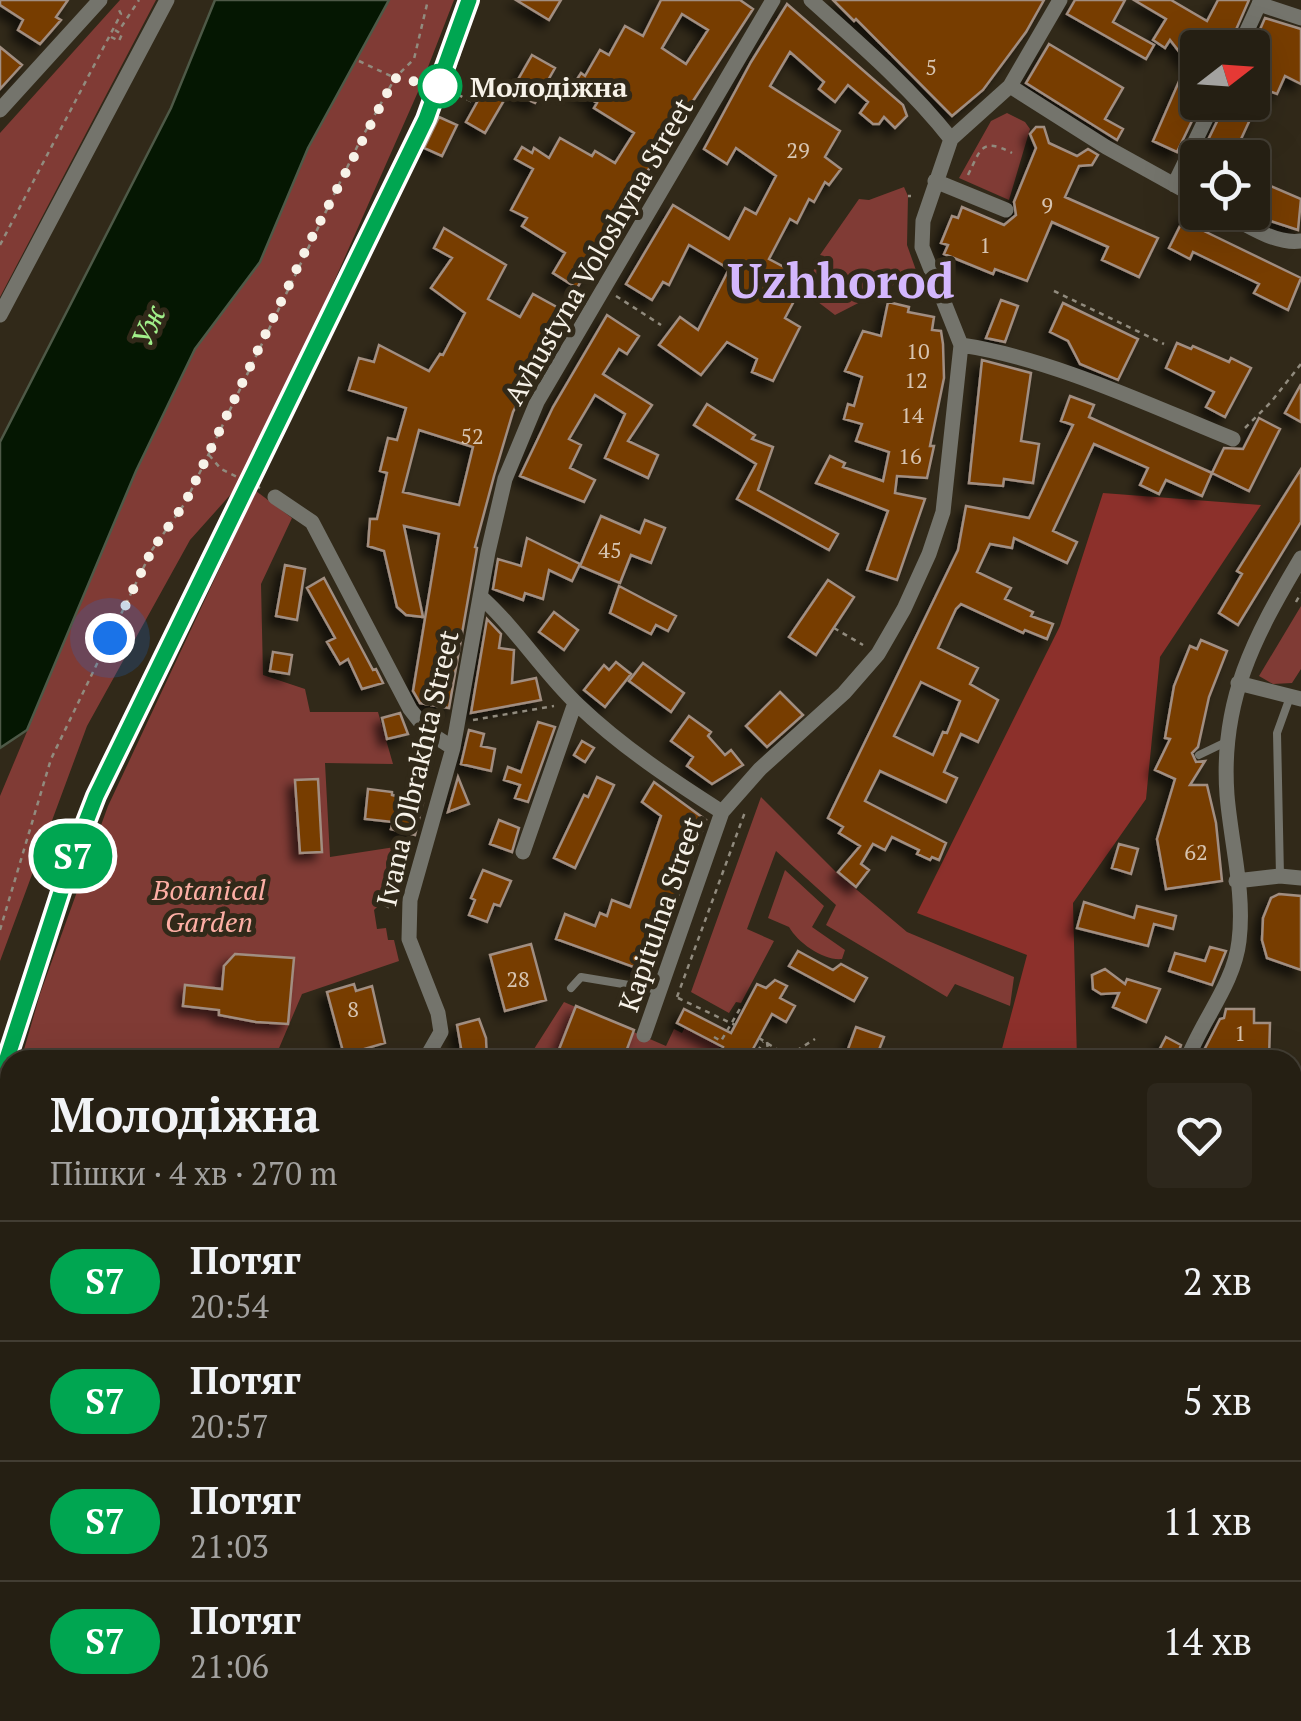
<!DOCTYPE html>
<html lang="uk">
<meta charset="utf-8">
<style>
body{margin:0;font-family:"PT Serif",serif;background:#2d271c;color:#f1f3f6;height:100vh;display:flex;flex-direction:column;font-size:38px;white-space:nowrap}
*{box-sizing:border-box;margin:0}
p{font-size:32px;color:#a3a2a0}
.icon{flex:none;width:55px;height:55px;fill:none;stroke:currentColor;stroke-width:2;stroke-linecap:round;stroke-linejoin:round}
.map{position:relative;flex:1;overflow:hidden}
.details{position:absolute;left:0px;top:1050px;width:1302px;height:672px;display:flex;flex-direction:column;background:#251f13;border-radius:30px 30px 0 0;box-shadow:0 10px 40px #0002,0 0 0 2px #423d33}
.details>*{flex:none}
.badge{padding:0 20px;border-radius:32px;font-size:35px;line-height:65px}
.needle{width:65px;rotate:73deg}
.buttons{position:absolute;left:1180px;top:30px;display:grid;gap:20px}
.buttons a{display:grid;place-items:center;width:90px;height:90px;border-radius:10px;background:#251f13;box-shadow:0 10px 40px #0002,0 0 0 2px #423d33;font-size:50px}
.you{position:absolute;width:50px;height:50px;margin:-25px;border:8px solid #fff;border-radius:50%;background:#1a73e8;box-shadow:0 0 0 15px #1a73e833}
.map>.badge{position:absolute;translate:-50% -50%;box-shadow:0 0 0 5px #fff}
.round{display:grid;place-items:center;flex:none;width:105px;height:105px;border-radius:10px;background:#2d271c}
.head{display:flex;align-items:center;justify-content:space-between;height:170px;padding:0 50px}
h1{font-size:48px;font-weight:800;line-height:75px}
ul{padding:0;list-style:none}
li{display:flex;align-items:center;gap:30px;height:120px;padding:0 50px;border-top:2px solid #423d33}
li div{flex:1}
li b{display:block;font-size:38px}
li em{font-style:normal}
li .badge{min-width:110px;font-weight:700;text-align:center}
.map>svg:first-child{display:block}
</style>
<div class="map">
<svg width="1301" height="1721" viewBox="0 0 1301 1721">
<defs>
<filter id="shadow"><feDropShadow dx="-7" dy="7" stdDeviation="5" flood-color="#0009"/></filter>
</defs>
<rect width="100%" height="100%" fill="#312919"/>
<!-- green -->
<path fill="#803b35" d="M120,0H156L0,297V133Z
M389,0H454L421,85L310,336L257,465L190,540L87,726L0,961V796L136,471L195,349L260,262L308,148Z
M1007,113L1025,122L1030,129L1009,200L959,178L991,121Z
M904,187L908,196L907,245L917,273L835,315L805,292L818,260L822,261L824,256L820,255L859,199L869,200Z
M256,491L292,518L261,584L263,675L305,689L310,712H378L393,764L325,763L330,857L408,845L398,895L381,903L374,910L377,929L386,928L388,940H394L399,961L302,994L274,1060H21L40,994L108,806Z
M1301,606V669L1292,683L1273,684L1259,676Z
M761,797L838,874L907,932L1014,977L1010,1006L955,984L947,997L826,925L836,905L776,851L747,929L774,941L741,1003L736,1002L729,1013L691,992Z
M785,870L824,906L812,927L845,950L842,959C824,961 798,943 789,927L768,918Z
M564,1002L666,1046L674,1029L682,1033L685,1027L720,1046L712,1060H527Z
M10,1097V1513L0,1450V1132Z
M0,1681H10V1712L60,1713L62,1721H0Z
M344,1713H390L397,1721H344Z
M1024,1713H1116L1126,1721H1017Z"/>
<!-- forest -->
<path fill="#8c302b" d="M1103,493L1261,505L1160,657L1146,799L1073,903L1077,1060H999L1027,955L917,913L1060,626Z"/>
<!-- water -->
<path fill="#051702" stroke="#4e5947" stroke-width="2.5" d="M215,0H389L308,148L260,262L195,349L136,471L27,730L0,748V442L171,108Z"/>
<!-- building -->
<path fill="#773c06" stroke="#a18e81" stroke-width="2.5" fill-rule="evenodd" filter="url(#shadow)" d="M0,0H68L56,17L61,20L40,44L18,30L23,20L0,5Z
M516,0H561L549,20Z
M661,0H740L753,9L650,167L577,288L553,273L565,253L522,226L527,218L511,210L533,169L515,159L522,147L532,153L534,148L549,158L560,138L592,156L595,151L615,163L634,133L594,108L597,103L572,87L581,73L585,76L600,50L609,55L625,26L643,36ZM682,14L708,30L686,64L662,48Z
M833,0H1044L1026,32L983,90L952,116L856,19L854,21Z
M1075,0H1125L1113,22L1154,45L1146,59L1067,14Z
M1134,0H1171L1207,21L1218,0H1249L1228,48H1198V76L1170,40L1165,48L1153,40L1166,19Z
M787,4L903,105L907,116L895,128L884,117L879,124H873L860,113L868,102L848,85L835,102L819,89L824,82L790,52L770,86L840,131L825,157L841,169L829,185L825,182L814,202L809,199L797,223L790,219L769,259L799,275L796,280L803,284L785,318L800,327L773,381L752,372L757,359L727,342L701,375L659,345L680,317L698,330L729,269L689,245L669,285L663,282L652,300L626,284L673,205L729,239L745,208L756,214L776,176L736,148L727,164L704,149L751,62Z
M1265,18L1301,29V84L1285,76L1277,94L1264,89L1236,150L1209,138L1224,107L1233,111L1237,102H1252V48Z
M1049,44L1123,88L1105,119L1123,129L1117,140L1026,83Z
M0,47L22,65L0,89Z
M532,55L555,68L535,103L511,92Z
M1180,79L1198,89V102H1201L1177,152L1153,141Z
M486,86L506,97L485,133L466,122Z
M439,117L457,125L442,156L424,148Z
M1036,127H1044L1049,143L1077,156L1088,149L1098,155L1092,165L1079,166L1065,197L1158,238L1139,277L1102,260L1108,247L1052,222L1027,281L995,269L993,274L944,254L948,245L941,243L952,216L958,218L962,207L1004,225L1016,215L1014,202L1036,148L1030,134Z
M1252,178L1301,199L1298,230L1252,215Z
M1187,212H1212L1204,231L1301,278L1288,310L1254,293L1259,284L1193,252L1190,259L1169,248Z
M444,228L506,265L488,299L520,317L533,294L564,311L513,412L494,476L475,547L477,548L449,708L420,703L413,691L439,534L404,526L423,617L406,615L397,607L384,551L368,546L370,519H377L387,473L380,471L388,438L397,440L406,408L349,390L359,358L374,362L379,345L429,371L440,354L443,355L465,313L431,288L452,258L434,248ZM419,430L473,447L459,505L403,492Z
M1001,300L1018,306L1005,342L986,338Z
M888,302L909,307L908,312L934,317L932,330L941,331L943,344L944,378L930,446H934L927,478L897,476L895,493L925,499L897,580L867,570L888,511L816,483L830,456L845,463L843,467L883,481L889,452L856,441L862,424L844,419L848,404L854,406L862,377L845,371L863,331L881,336Z
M1063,303L1138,339L1118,380L1080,364L1068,341L1050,332Z
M607,315L639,336L627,354L619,349L603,374L652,405L628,441L658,455L648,478L605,458L625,414L595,395L569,439L581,445L570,468L595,480L584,502L520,476L553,407Z
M1177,343L1191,349L1193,346L1229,362L1231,358L1251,368L1225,417L1206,407L1214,392L1166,368Z
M982,360L1031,373L1021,441L1039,444L1033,483L1004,479L1003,486L969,483Z
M1301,384V422L1285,413Z
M1070,396L1094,405L1089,417L1212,473L1202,496L1166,480L1159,494L1140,485L1148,468L1094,444L1053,531L1077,542L1067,563L1014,538L1012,548L990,544L977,572L1011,588L1005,599L1033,612L1031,616L1053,624L1047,639L1025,630L1023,633L961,604L956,609L938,648L978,668L970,684L998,700L978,742L961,734L944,772L957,778L946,802L880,771L865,801L946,843L939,860L932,857L930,860L917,854L919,850L892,837L885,850L873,844L861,864L869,870L856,887L838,872L860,846L839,833L843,827L828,818L958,550L966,506L1029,518L1073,425L1061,421ZM921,682L960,701L947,733L943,732L933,755L894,736Z
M707,404L755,435L752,439L773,447L758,490L838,534L829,550L737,499L756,464L694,425Z
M1259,418L1280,429L1249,491L1212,473L1224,448L1243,449Z
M1301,469V522L1238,625L1219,613L1242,574L1237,571Z
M601,516L640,533L645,520L665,528L651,563L631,555L620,583L580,566Z
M527,538L580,564L572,581L549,570L543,599L525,593L523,600L493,589L498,559L521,566Z
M285,565L305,569L297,620L276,616Z
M324,578L373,670L376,669L383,683L362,689L348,659L340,664L327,642L335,638L307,588Z
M828,580L854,597L816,655L789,637Z
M619,586L676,616L668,631L656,625L651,634L610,613Z
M554,612L578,630L564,650L539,632Z
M487,619L501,634L499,648L514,650L512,683L536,678L541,700L471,713Z
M1201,640L1227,651L1209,697L1198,747L1192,753L1196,762L1205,761L1190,785H1207L1216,823L1222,881L1166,889L1157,839L1175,779L1155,770L1170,739L1165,738L1174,686L1190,646L1197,649Z
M273,652L292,655L289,674L270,671Z
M616,662L631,674L605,707L584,690L604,665L609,670Z
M643,663L684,693L671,712L629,681Z
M780,692L803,715L767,747L746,726Z
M400,713L408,734L387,739L382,718Z
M689,716L711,732L708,736L725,755L731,750L743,765L712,784L687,766L693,757L671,741Z
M538,722L555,727L528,802L515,798L520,785L504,780L508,767L521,772Z
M469,730L484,734L481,746L495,749L491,771L461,764Z
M582,741L594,748L585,762L574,755Z
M458,777L469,804L448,812Z
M597,777L614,785L575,868L554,858L584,795L588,797Z
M318,779L322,852L300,853L295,780Z
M654,782L706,820L650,973L556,939L565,914L595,926L600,913L607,916L612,900L630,907L661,816L642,802Z
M368,789L392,792V795L423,803L415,835L391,829L393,822L365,819Z
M499,820L519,828L512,852L490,844Z
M1119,844L1138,849L1131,874L1112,868Z
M483,870L511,881L500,906L494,904L487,922L469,915L475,900L471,898Z
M1279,894L1301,896V970L1267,958L1262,940L1263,918L1271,898Z
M1084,902L1134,918L1137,906L1176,916L1173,929L1154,924L1148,946L1077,928Z
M531,944L546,1000L505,1011L490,955Z
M1210,947L1226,951L1212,985L1169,971L1175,953L1205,961Z
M798,951L833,970L841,964L867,978L854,1001L789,966Z
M235,954L294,958L288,1024L256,1022L219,1015V1010L183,1006L185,985L222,989L224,966Z
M1105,969L1125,984L1127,979L1160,989L1146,1022L1113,1007L1119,993L1101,994L1093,989L1092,975Z
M775,980L787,986L780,998L795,1006L786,1022L772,1014L747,1060H727L719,1055L723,1047L677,1023L684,1009L731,1033L757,984L766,988Z
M354,984L356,991L372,986L385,1043L344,1055L327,992Z
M576,1006L634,1030L623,1060H578L558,1052Z
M1226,1009H1254V1023H1270L1269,1060H1199L1220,1019L1224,1018Z
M479,1019L486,1038L487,1060H449L461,1048L457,1025Z
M856,1027L884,1037L875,1060H844Z
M1166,1037L1181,1045L1176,1060H1154Z"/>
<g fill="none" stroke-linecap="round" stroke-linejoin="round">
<!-- path -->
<path stroke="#918b7e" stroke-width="2.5" stroke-dasharray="5 5" stroke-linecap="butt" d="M115,30L118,32L139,0
M111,37L119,41L122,34L118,32
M359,61L393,77
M449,90L476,104
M445,97L478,0
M968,175C981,149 981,137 1012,153
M908,196H911
M0,245L121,14L117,6
M1054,291L1164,344
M616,296L661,325
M1245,428L1271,402L1301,364
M209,455L221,469L260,488
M1296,602L1301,593
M834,628L863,645
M473,720L554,706
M376,900L394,910
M0,930L51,759L152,550L185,503L359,143L395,78L414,59L428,0
M677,997L745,812
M678,998L735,1025
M714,1037L721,1041L741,1007
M759,1038L794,1060
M767,1042L769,1060
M788,1056L815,1039
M553,1058L554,1060
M634,1060L638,1050
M753,1060L763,1042
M0,1547H10
M2,1547L10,1591
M125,1712L126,1721
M370,1712L371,1721
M214,1721V1712
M301,1721V1712
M389,1721L396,1712"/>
<!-- lane -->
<path stroke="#74746c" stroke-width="8" d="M1199,755L1226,742
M1280,876L1277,733L1290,697
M571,988L581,977L659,990
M1292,1396L1301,1353
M1292,1433L1301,1448
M444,1712L445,1721
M509,1721L582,1713"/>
<!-- street -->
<path stroke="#74746c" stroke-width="15" d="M811,0C860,44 910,87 951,139
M1259,4L1301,18
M1239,48L1261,0
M1010,86L1106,147L1198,198
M0,110L100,0
M935,181L1006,210
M1174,185L1214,102
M1223,212C1245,224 1276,245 1301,241
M0,315L167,0
M961,345C1050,358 1149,405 1233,439
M275,497L312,522L410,709L428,732L453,748
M480,596C517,629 543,672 579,706C622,747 672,780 722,812
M1238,683L1301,699
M523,852L575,703
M1236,881L1280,876L1301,878
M644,1035L722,812L760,769L844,693L878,654L904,609L929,554L943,512L961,345L922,247L923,221L951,139L1010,86L1060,0
M425,1060L441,1032L438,1013L409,939L410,900L453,748L488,552L505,479L537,402L773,0
M1187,1060C1202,1020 1234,984 1239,941C1245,893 1231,843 1227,795C1220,701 1254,637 1301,558
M1166,1712L1176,1721"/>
<!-- secondary -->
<path stroke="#9e9f91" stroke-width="20" d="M1292,1520H1301
M0,1660L10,1659"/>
<!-- rail -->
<path stroke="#a9a396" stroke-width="5" stroke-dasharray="12 12" stroke-linecap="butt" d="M0,1080L72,858L96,796L426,119L469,0
M0,1577L10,1624
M30,1712L33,1721"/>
</g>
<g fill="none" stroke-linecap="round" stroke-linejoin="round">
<!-- line casing -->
<g stroke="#fff" stroke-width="22">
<path id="line" d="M0,1080L72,858L96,796L426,119L469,0"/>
</g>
<!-- line -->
<use href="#line" stroke="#00a651" stroke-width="15"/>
<!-- walk -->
<path stroke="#f7f2e8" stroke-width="10" stroke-dasharray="0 18" d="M110,638L152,550L185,503L309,243L395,78L440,86"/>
</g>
<!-- markers -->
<circle fill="#fff" stroke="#00a651" stroke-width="5" cx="440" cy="86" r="20"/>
<g text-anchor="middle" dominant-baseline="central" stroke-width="10" stroke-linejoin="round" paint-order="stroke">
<!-- number labels -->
<g font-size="22" fill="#d7c4b0">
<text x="931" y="66">5</text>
<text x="798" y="149">29</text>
<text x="1047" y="204">9</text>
<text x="985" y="244">1</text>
<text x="918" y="350">10</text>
<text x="916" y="379">12</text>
<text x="912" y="414">14</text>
<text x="472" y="435">52</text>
<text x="910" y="455">16</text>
<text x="610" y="549">45</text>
<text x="1196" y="851">62</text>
<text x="518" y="978">28</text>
<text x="353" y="1008">8</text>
<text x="1240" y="1032">1</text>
</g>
<!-- stop labels -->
<g font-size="28" font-weight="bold" fill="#f7f2e8" stroke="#312919" text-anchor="start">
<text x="470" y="86">Молодіжна</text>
</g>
<!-- street labels -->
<g font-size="28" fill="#f7f2e8" stroke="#312919">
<text transform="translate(598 251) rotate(-60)">Avhustyna Voloshyna Street</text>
<text transform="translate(417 768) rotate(-77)">Ivana Olbrakhta Street</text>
<text transform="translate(660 914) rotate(-71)">Kapitulna Street</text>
</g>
<!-- park labels -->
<g font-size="28" font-style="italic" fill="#fdafa5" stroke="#312919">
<text x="209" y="889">Botanical<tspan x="209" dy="32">Garden</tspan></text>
</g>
<!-- water labels -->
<g font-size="30" font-style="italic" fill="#a1f08a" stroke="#312919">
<text transform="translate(148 326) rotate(-66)">Уж</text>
</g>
<!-- town labels -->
<g font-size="48" font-weight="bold" fill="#d4b7fd" stroke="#312919">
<text x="841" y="280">Uzhhorod</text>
</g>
</g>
</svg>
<div class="buttons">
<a><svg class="needle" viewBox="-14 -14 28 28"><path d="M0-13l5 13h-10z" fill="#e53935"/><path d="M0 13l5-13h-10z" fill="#a3a2a0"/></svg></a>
<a><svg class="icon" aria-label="locate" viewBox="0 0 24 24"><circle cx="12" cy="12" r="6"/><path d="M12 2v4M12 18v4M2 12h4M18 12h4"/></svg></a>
</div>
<div class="you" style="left:110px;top:638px"></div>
<b class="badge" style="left:73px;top:856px;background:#00a651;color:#fff">S7</b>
<section class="details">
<div class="head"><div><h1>Молодіжна</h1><p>Пішки · 4 хв · 270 m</p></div><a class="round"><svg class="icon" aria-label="heart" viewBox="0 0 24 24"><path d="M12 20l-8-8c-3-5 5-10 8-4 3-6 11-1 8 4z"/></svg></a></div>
<ul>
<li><span class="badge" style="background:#00a651;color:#fff">S7</span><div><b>Потяг</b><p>20:54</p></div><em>2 хв</em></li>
<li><span class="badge" style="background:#00a651;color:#fff">S7</span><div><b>Потяг</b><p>20:57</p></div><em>5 хв</em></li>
<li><span class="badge" style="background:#00a651;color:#fff">S7</span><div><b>Потяг</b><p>21:03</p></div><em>11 хв</em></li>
<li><span class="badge" style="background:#00a651;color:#fff">S7</span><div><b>Потяг</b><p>21:06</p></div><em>14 хв</em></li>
</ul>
</section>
</div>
